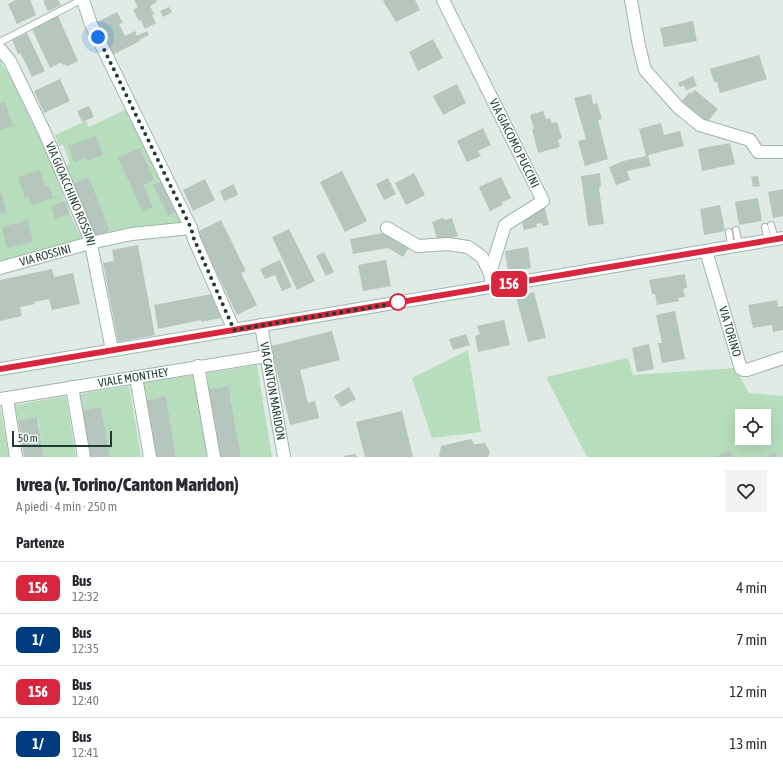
<!DOCTYPE html>
<html lang="it">
<meta charset="utf-8">
<style>
body{margin:0;font-family:"Asap Condensed",sans-serif;background:#f2f2f3;color:#2b2b33;height:100vh;display:flex;flex-direction:column;font-size:15px;white-space:nowrap}
*{box-sizing:border-box;margin:0}
p{font-size:13px;color:#7c7c81}
.icon{flex:none;width:22px;height:22px;fill:none;stroke:currentColor;stroke-width:2;stroke-linecap:round;stroke-linejoin:round}
.map{position:relative;height:457px;overflow:hidden}
.side{display:flex;flex-direction:column;background:#fff;flex:1}
.side>*{flex:none}
.badge{padding:0 8px;border-radius:6px;font-size:14px;line-height:26px}
.controls{position:absolute;left:735px;top:409px;display:grid;gap:8px}
.controls a{display:grid;place-items:center;width:36px;height:36px;border-radius:0px;background:#fff;box-shadow:0 4px 16px #0002;font-size:20px}
.scale{position:absolute;left:12px;bottom:10px;width:100px;box-sizing:border-box;padding-left:4px;border:2px solid #1f3c31;border-top:0;font-size:11px;line-height:14px;white-space:nowrap;color:#1f3c31;-webkit-text-stroke:3px #f0f8f3;paint-order:stroke}
.you{position:absolute;width:20px;height:20px;margin:-10px;border:3px solid #fff;border-radius:50%;background:#1a73e8;box-shadow:0 0 0 6px #1a73e833}
.map>.badge{position:absolute;translate:-50% -50%;box-shadow:0 0 0 2px #fff}
h2{padding:0 16px;font-size:15px;line-height:36px}
.round{display:grid;place-items:center;flex:none;width:42px;height:42px;border-radius:0px;background:#f2f2f3}
.head{display:flex;align-items:center;justify-content:space-between;height:68px;padding:0 16px}
h1{font-size:19px;font-weight:800;line-height:30px}
ul{padding:0;list-style:none}
li{display:flex;align-items:center;gap:12px;height:52px;padding:0 16px;border-top:1px solid #e1e1e2}
li div{flex:1}
li b{display:block;font-size:15px}
li em{font-style:normal}
li .badge{min-width:44px;font-weight:700;text-align:center}
.map>svg:first-child{display:block}
</style>
<div class="map">
<svg width="783" height="457" viewBox="0 0 783 457">
<rect width="100%" height="100%" fill="#dfebe4"/>
<!-- green -->
<path fill="#b7debc" fill-rule="evenodd" d="M0,61L17,87L19,96L51,161L70,214L83,241L0,264Z
M129,108L182,222L171,227L120,233L110,231L89,177L72,184L66,166L70,164L63,145L59,146L55,135L86,121L89,127Z
M468,350L481,432L432,438L412,378Z
M628,358L633,375L735,368L749,393L783,396V457H778L776,452L765,457H733L729,450L714,457H587L546,377ZM742,416H764V438H742Z
M257,365L272,457H241L229,386L209,389L207,373Z
M194,375L207,457H176L166,396L146,400L143,383Z
M129,386L141,457H110L101,407L82,410L79,394Z
M66,396L76,457H44L38,418L18,421L15,405Z
M0,407L9,457H0Z"/>
<!-- building -->
<path fill="#b5c6bd" d="M16,0H30L36,15L17,24L8,4Z
M46,0H58L61,5L48,11L43,1Z
M134,0H156L157,2L150,6L154,14L152,15L156,23L145,29L141,20L139,21L133,10L138,7Z
M384,0H415L420,10L396,22L383,1Z
M169,7L172,12L163,17L160,11Z
M117,12L123,23L119,24L125,36L135,31L137,36L147,31L149,35L139,40L140,41L110,56L94,24Z
M58,16L78,61L68,66L60,63L50,68L32,29Z
M693,21L697,41L664,47L660,28Z
M27,33L45,71L32,77L24,60L20,53L18,54L12,40Z
M433,39L443,58L418,71L409,52Z
M759,55L767,79L720,93L717,82H714L710,69Z
M693,76L697,86L686,90L684,85L680,87L678,83Z
M60,79L70,101L44,113L34,91Z
M457,84L466,103L443,115L433,96Z
M695,90L718,109L707,122L682,101L690,92L691,94Z
M591,94L593,104L597,103L602,119L598,120L608,159L585,166L578,141L586,139L574,98Z
M5,102L13,126L0,130V103Z
M89,106L94,117L82,122L77,111Z
M543,111L546,119L550,118L552,123L557,122L562,138L558,140L560,147L538,153L532,129H534L530,115Z
M661,123L664,135L680,131L684,146L648,155L651,166L627,171L630,180L616,185L609,167L623,161L646,156L639,129Z
M483,128L491,145L478,151L481,156L467,162L457,141Z
M96,136L103,155L86,161L85,158L74,162L68,146Z
M730,143L735,164L702,171L698,149Z
M140,148L154,180L143,185L153,207L143,212L118,158Z
M40,170L45,186L49,185L53,198L32,205L29,197L25,198L18,177Z
M342,171L367,221L345,232L320,182Z
M414,173L425,195L406,205L395,183Z
M600,173L601,186L599,188L604,224L588,226L581,176Z
M758,176L760,186L753,187L751,177Z
M89,177L110,231L93,237L72,184Z
M501,177L511,198L502,202L503,205L490,211L479,187Z
M388,178L396,194L384,200L376,184Z
M205,179L215,200L193,211L183,190Z
M161,181L175,213L168,216L153,185Z
M234,184L238,195L224,201L220,191Z
M783,189V216L773,218L768,192Z
M0,190L7,212L0,214Z
M758,198L762,221L739,225L735,202Z
M66,201L70,214L55,219L51,206Z
M544,204L549,225L543,226L542,223L536,224L537,227L524,230L522,223Z
M720,205L725,231L704,235L700,209Z
M443,218L444,220L452,218L458,236L438,242L432,222Z
M28,220L33,242L7,248L2,227Z
M221,220L246,271L241,273L257,305L237,315L197,232Z
M289,229L315,281L297,290L272,237Z
M384,233L409,248L403,257L388,248L353,254L350,239Z
M138,245L155,335L118,342L103,263L114,261L112,250Z
M528,247L531,268L508,272L505,251Z
M324,252L334,272L326,276L316,256Z
M280,260L292,287L282,291L275,275L265,279L260,269Z
M386,260L391,286L363,291L358,265Z
M52,269L54,277L73,273L80,304L52,310L49,299L34,302L35,304L20,307L22,316L0,321V280Z
M685,274L687,288L683,289L685,297L678,298L679,301L657,305L655,294H652L649,280Z
M534,292L546,338L528,342L516,297Z
M217,293L221,318L201,322V320L158,329L154,305Z
M777,300L778,307L783,306V330L773,332L772,325L753,328L748,305Z
M675,311L685,359L662,363L658,343H662L656,315Z
M504,320L510,345L478,352L475,336L480,334L477,326Z
M332,331L340,360L300,370L308,403L315,401L319,418L290,425L271,346Z
M466,334L470,345L453,350L449,339Z
M649,344L654,369L637,372L632,348Z
M229,386L231,400L241,457H220L215,424L209,389Z
M349,387L356,399L341,407L334,396Z
M166,396L176,457H155L146,400Z
M101,407L110,457H89L82,410Z
M402,411L413,457H365L356,422Z
M37,417L44,457H24L18,421Z
M471,439L474,444L485,443L490,452L488,457H439L441,446Z
M729,450L733,457H714Z
M776,452L778,457H765L771,454Z
M355,454L358,457H344V456Z"/>
<g fill="none" stroke-linecap="round" stroke-linejoin="round">
<!-- lane casing -->
<g stroke="#a2b3ab" stroke-width="8">
<path id="lane" d="M0,42L81,0
M771,225L775,239
M765,227L768,240
M736,230L739,245
M729,232L731,246"/>
</g>
<!-- street casing -->
<g stroke="#a2b3ab" stroke-width="14">
<g id="street">
<path d="M83,0L91,24L191,228L194,239L234,330"/>
<path id="s1" d="M443,0L543,201L505,225L490,273L492,287"/>
<path d="M631,0L639,46L645,70L678,107L700,125L750,140L758,152H783"/>
<path id="s2" d="M0,49L10,61L45,133L90,239L112,350"/>
<path d="M387,228L418,246L448,244L468,247L482,257L490,273"/>
<path id="s3" d="M706,251L741,369L744,370H747L783,358"/>
<path id="s4" d="M0,268L90,243L132,234L191,228"/>
<path id="s5" d="M261,325L284,457"/>
<path d="M198,366L214,457"/>
<path d="M136,377L150,457"/>
<path d="M72,387L84,457"/>
<path d="M7,398L16,457"/>
<path id="s6" d="M0,399L267,356"/>
</g>
</g>
<!-- secondary casing -->
<g stroke="#9db8ab" stroke-width="14">
<path id="secondary" d="M0,369L783,238"/>
</g>
<!-- lane -->
<use href="#lane" stroke="#fff" stroke-width="6"/>
<!-- street -->
<use href="#street" stroke="#fff" stroke-width="12"/>
<!-- secondary -->
<use href="#secondary" stroke="#fff" stroke-width="12"/>
</g>
<g fill="none" stroke-linecap="round" stroke-linejoin="round">
<!-- line casing -->
<g stroke="#fff" stroke-width="9">
<path id="line" d="M0,369L783,238"/>
</g>
<!-- line -->
<use href="#line" stroke="#d7263d" stroke-width="6"/>
<!-- walk -->
<path stroke="#1f3c31" stroke-width="4" stroke-dasharray="0 7.2" d="M98,37L191,228L194,239L234,330L403,302H398"/>
</g>
<!-- markers -->
<circle fill="#fff" stroke="#d7263d" stroke-width="2" cx="398" cy="302" r="8"/>
<g text-anchor="middle" dominant-baseline="central" stroke-width="3.5" stroke-linejoin="round" paint-order="stroke">
<!-- street labels -->
<g font-size="12" fill="#1f3c31" stroke="#f0f8f3">
<text stroke="none"><textPath href="#s1" startOffset="160">VIA GIACOMO PUCCINI</textPath></text>
<text stroke="none"><textPath href="#s2" startOffset="162">VIA GIOACCHINO ROSSINI</textPath></text>
<text stroke="none"><textPath href="#s4" startOffset="47">VIA ROSSINI</textPath></text>
<text stroke="none"><textPath href="#s3" startOffset="84">VIA TORINO</textPath></text>
<text stroke="none"><textPath href="#s6" startOffset="135">VIALE MONTHEY</textPath></text>
<text stroke="none"><textPath href="#s5" startOffset="67">VIA CANTON MARIDON</textPath></text>
</g>
</g>
</svg>
<div class="controls">
<a><svg class="icon" aria-label="locate" viewBox="0 0 24 24"><circle cx="12" cy="12" r="6"/><path d="M12 2v4M12 18v4M2 12h4M18 12h4"/></svg></a>
</div>
<div class="scale">50 m</div>
<div class="you" style="left:98px;top:37px"></div>
<b class="badge" style="left:509px;top:284px;background:#d7263d;color:#fff">156</b>
</div>
<section class="side">
<div class="head"><div><h1>Ivrea (v. Torino/Canton Maridon)</h1><p>A piedi · 4 min · 250 m</p></div><a class="round"><svg class="icon" aria-label="heart" viewBox="0 0 24 24"><path d="M12 20l-8-8c-3-5 5-10 8-4 3-6 11-1 8 4z"/></svg></a></div>
<h2>Partenze</h2>
<ul>
<li><span class="badge" style="background:#d7263d;color:#fff">156</span><div><b>Bus</b><p>12:32</p></div><em>4 min</em></li>
<li><span class="badge" style="background:#003b80;color:#fff">1/</span><div><b>Bus</b><p>12:35</p></div><em>7 min</em></li>
<li><span class="badge" style="background:#d7263d;color:#fff">156</span><div><b>Bus</b><p>12:40</p></div><em>12 min</em></li>
<li><span class="badge" style="background:#003b80;color:#fff">1/</span><div><b>Bus</b><p>12:41</p></div><em>13 min</em></li>
</ul>
</section>
